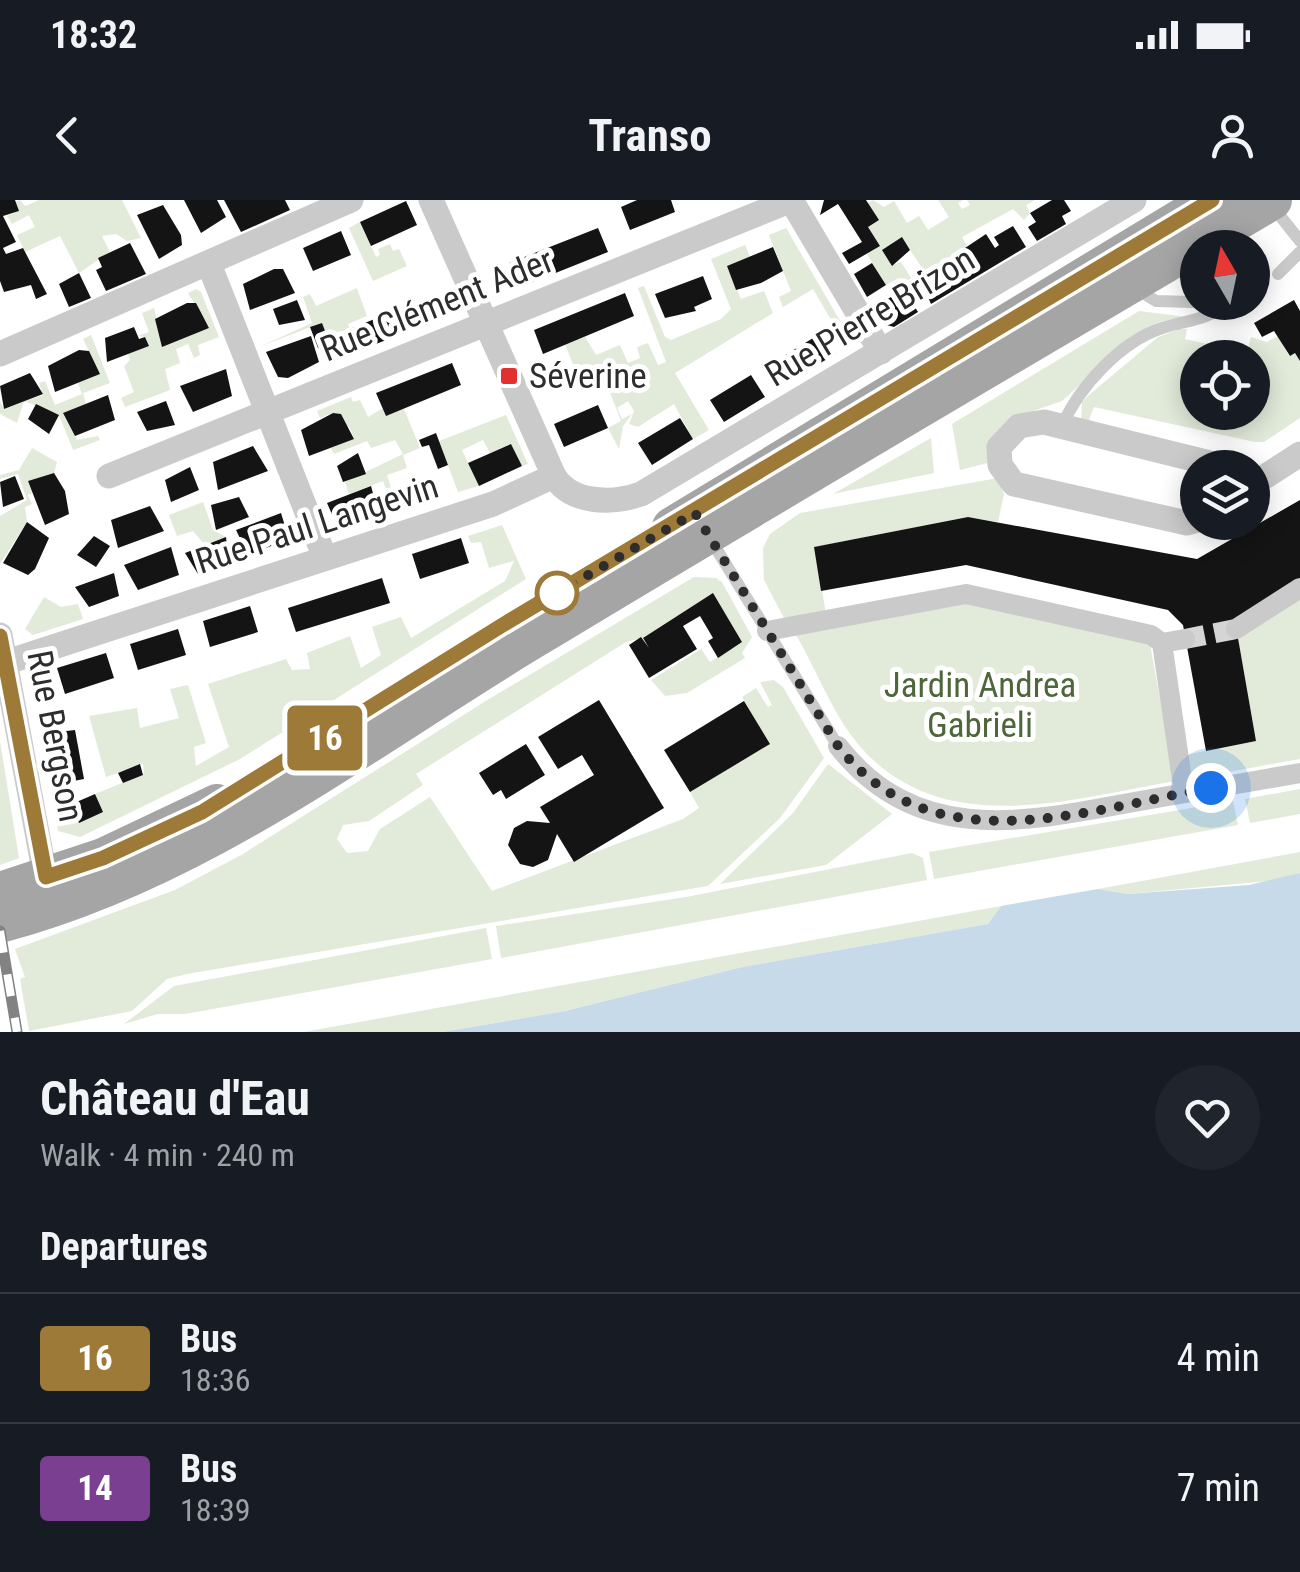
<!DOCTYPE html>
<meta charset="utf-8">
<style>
body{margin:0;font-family:"Roboto Condensed",sans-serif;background:#20242c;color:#f1f3f6;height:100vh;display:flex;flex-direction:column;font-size:38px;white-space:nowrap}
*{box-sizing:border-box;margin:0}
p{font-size:32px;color:#9ea1a6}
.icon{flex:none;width:55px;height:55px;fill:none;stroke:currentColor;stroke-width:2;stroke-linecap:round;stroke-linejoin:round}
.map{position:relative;height:832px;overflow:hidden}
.details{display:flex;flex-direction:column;background:#171b24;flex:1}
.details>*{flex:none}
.badge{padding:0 20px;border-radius:8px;font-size:35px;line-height:65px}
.needle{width:65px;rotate:351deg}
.tools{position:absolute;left:1180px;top:30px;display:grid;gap:20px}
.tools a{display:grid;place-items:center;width:90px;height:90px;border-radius:50%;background:#171b24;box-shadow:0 5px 25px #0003;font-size:50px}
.you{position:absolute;width:50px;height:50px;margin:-25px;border:8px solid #fff;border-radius:50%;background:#1a73e8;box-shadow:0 0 0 15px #1a73e833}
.map>.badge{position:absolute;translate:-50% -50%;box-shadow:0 0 0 5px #fff}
h2{padding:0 40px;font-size:38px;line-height:90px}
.round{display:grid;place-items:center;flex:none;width:105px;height:105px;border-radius:52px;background:#20242c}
.headline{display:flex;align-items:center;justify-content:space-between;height:170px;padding:0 40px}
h1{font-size:48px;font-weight:700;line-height:75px}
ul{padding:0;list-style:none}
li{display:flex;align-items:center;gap:30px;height:130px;padding:0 40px;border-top:2px solid #363941}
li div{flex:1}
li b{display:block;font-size:38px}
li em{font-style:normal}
li .badge{min-width:110px;font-weight:700;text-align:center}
.status{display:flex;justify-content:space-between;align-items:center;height:70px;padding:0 50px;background:#171b24;direction:ltr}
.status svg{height:28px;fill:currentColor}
header{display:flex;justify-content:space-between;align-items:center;height:130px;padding:0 40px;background:#171b24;font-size:45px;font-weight:700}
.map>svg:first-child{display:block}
</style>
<div class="status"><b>18:32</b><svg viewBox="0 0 49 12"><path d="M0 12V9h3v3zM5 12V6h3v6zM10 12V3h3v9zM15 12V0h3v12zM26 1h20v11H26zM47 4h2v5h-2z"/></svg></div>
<header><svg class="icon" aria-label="back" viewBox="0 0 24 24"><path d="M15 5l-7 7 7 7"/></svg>Transo<svg class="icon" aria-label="person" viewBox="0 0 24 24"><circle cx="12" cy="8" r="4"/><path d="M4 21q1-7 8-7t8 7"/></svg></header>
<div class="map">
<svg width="1300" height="832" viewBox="0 0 1300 832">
<rect width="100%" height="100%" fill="#fff"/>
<!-- green -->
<path fill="#e2eada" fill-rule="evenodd" d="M20,0L25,6L39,0H122L141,38L127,41L116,34L102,36L110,52L79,73L60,36L25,52L17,35L35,27L29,15L12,24L7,16L19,11L15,2Z
M873,0L884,7L894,1L907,23L919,16L928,30L949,17L938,0H963L958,3L962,9L970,5L967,0H1035L1026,5L1030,13L1024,20L1013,9L962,37L967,46L926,74L902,38L883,50L892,65L901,62L916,86L907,91L899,78L886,85L867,54L879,46L868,27L878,20L868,3Z
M360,22L376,57L380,55L378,49L390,44L393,51L399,49L407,66L373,81L349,28Z
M786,28L853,143L847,147L813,89L783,107L779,97L791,91L769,35Z
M745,45L750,57L727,66L741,99L764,91L773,113L675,173L709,230L693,239L674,204L638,227L629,224L634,211L628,201L617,208L622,219L632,214L623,226L619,249L608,228L621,221L599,164L576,172L565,144L585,137L596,155L620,145L628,163L640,158L637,147L648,143L658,165L666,162L638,88L644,86L665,137L671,140L721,119L731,109L711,59Z
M357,88L367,116L348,124L358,151L337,160L321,123L259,147L312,123L303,97L310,94L316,106Z
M196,89L201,92L219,137L198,145L200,155L194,158L188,144L176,149L180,163L165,169L170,190L125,207L121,198L134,192L124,166L130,160L128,154L149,146L145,137L138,136L149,132L142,113L154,108L163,146L209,128L188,93Z
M1139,111L1187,117L1159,122L1137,133L1062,201L1010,219L991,262L960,270L952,224Z
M1179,129H1187L1185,139L1247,153L1251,137L1267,142L1278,136L1289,156L1295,153L1300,160V218L1264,242H1255L1094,207L1087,225L1081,222L1082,202L1089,195L1158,137ZM1198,158H1252V212H1198Z
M91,135L110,183L83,193L86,204L63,214L77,240L98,236L100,240L73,250L59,215L24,201L17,223L0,214V201L4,209L43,195L39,183L45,181L55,205L82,194L78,183L100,174L83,139Z
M351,197L353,202L360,200L368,217L383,208L386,215L404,209L420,248L403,255L407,268L387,275L399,311L395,312L383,281L349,294L345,282L403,254L395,240L371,248L367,241L334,254L331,248L354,238L350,228L332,213L320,218L317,211Z
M506,215L528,264L522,266L511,244L490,253L483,240L462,250L479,286L458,292L439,241Z
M931,238L934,273L833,294Z
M32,248L57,262L54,273L28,281L32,293L28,295L32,304L25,307L27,322L0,364V316L27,300L18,274L0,279V275L19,270Z
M998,278L1004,294L998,322L968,317L815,347L826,415L786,422L764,380L763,348L770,334L800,313Z
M203,302L213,330L226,337L205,345L193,331L177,336L169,315Z
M502,325L526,379L240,559L80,637L58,631L55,612L65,607L68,614L102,612L95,594L144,574L143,564L106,577L89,516L137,508L140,528L179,518L170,489L188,485L206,543L194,547L196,566L229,547L208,484L286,459L292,470L310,469L307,453L350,436L361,468L381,455L372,427L401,417L411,438L505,381L514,361L489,368L481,342L471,343L468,336Z
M694,377L716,378L722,382L752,437L742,453L745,458L687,493L665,496L651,480L701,449L710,462L742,442L713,394L643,438L626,442L416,574L423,585L369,621L343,625L337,639L347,653L368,651L380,629L430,597L492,691L683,619L699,608L690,592L770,544L742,497L756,488L768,507L772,505L760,482L774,480L783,487L824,558L780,618L708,686L187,774L167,779L132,811L29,831L20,779L25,777L15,749L175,690L243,654L489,499Z
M44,397L61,407L78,404L83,419L33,435L25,429Z
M1300,399V559L1189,579L1185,555L1256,541L1238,438Z
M966,400L1150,444L1175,581C1066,600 935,642 854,539C830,508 815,466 794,432Z
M0,541L19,658L0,665Z
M828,564L892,614L826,665L720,684L793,613Z
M1300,589V614L1250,623L1245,599Z
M1233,601L1238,625L934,679L929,652Z
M1300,652V673L1279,680L1127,694L1098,689Z
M912,653L923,658L927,680L501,758L496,726L686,697Z
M1001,706L988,724L742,767L565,811L442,832H304Z
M486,728L492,759L185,814H158L124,824L174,786Z"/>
<!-- water -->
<path fill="#c6daea" d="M1300,673V832H442L565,811L742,767L988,724L1001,706L1098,689L1127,694L1249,685Z"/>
<!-- building -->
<path fill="#141414" d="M0,0H15L19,11L3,16L16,42L3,48L6,54L23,48L47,94L36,99L31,85L4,92L0,81Z
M184,0H217L226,17L201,33Z
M224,0H285L290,10L241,32Z
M637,0H671L675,12L630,30L621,7Z
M824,0H866L879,20L868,27L880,46L849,64L842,53L862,42L838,4L820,15Z
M1052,0H1064L1071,11L1062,16L1066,24L1037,41L1028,27L1036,22L1030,13Z
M406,1L417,25L371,46L360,22Z
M163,5L181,35L182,45L159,59L137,15Z
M1013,26L1026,47L931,104L917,72L922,69L926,74L986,34L995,48L999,45L994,37Z
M598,28L608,52L518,88L509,63Z
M341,31L351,55L313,71L303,48Z
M902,37L910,50L892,66L882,50Z
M130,43L146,74L106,91L96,70L102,67L98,58Z
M773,47L783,71L761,83L736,90L727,66Z
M872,63L886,85L867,97L854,74Z
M274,69H283L295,93L250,110L243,84Z
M79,73L91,98L69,107L59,84Z
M703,76L712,99L694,107L696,111L665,118L655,94Z
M625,93L634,116L543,154L534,130Z
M891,97L897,107L910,99L918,112L894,127L883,124L874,107Z
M426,98L435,121L358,151L350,129Z
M297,100L305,120L279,125L273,109Z
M1294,100L1300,111V161L1295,153L1290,156L1274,131L1262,137L1254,123Z
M187,103H196L209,128L162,147L155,119Z
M322,123L330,144L318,148L310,127Z
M134,127L139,139L145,137L149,146L107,162L105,138Z
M823,132L836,154L794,178L782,157Z
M311,136L319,162L288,178L278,177L266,152Z
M79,150L89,151L100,174L55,192L48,166Z
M452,163L461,185L386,216L376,193Z
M226,169L232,196L193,212L180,186Z
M30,173L43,194L4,209L0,186Z
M751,175L765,197L724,222L710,200Z
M108,195L115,220L75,236L63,213Z
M166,201L175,225L147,231L137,212Z
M36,204L59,215L49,234L28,219Z
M598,205L608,228L564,247L554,224Z
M333,213L341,214L354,239L309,256L301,230Z
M680,218L693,239L652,265L638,243Z
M436,233L448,265L438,269L429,245L422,247L419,240Z
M511,244L522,266L479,286L468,263Z
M253,246L268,271L218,290L213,262Z
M358,253L366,274L343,282L337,266Z
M190,267L199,290L171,302L165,280Z
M54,273L65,291L69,314L45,325L28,281Z
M15,276L24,299L3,307L0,282Z
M431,276L439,298L399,311L392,289Z
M371,286L378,312L338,328L327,303Z
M239,297L249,317L216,330L211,305Z
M1300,300V399L1238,438L1256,541L1206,551L1183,425L1168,410L966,365L821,391L814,347L968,317L1197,359Z
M150,306L164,331L118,348L111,320Z
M281,313L289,339L248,355L236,330Z
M27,322L49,338L35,369L28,375L3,363Z
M94,336L110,346L96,367L77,355Z
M226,337L229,362L198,374L185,353Z
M461,338L469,363L420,379L412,354Z
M171,347L179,375L138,390L124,365Z
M114,373L119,396L89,407L75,387Z
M382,378L390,403L296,432L288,408Z
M713,393L742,442L718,458L708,441L713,438L700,416L683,426L697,449L649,478L629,445L641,437L649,448L643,438Z
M250,406L258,432L210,447L203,421Z
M178,429L186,455L138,470L130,444Z
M106,453L114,478L65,494L57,468Z
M599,500L664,608L574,662L557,634L548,660L533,667L520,664L508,645L514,628L527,621L550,623L540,607L594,575L582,555L558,569L538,537Z
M744,501L770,544L690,592L664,550Z
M75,530L84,579L58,584L49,533Z
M526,544L545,575L506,599L501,590L493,595L479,573Z
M140,564L143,575L123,583L118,573Z
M95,594L103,612L79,623L74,611L68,614L65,607Z"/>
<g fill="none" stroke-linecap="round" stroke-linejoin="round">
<!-- pedestrian-tunnel -->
<path stroke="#d5d5d5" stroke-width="20" stroke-dasharray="20 10" stroke-linecap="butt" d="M1185,439L1236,429"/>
<!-- service -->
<path stroke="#cacaca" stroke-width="12" d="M1281,17L1300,41
M1278,74L1300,52
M1252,89H1254
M1143,93L1156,101L1228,103
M1062,226C1079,187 1120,142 1162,128C1187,120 1205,121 1227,104
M709,337L838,546"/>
<!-- pedestrian -->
<path stroke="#cacaca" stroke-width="20" d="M1236,429L1300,388
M767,431L966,394L1151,435L1162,443L1184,593
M1162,443L1185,439
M838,546C917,647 1025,622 1134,602C1189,592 1245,583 1300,573"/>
<!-- minor -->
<path stroke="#cacaca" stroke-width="25" d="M431,0L554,276C571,304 612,304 641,294L1134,0
M791,0L881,152
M209,64L325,358
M0,154L351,0
M109,276L792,0
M1266,276L1300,254
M1198,320L1187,323L1014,284L1000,265L999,247L1019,226L1044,222L1230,268
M0,435L48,691
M7,462L493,304L554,276"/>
<!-- primary -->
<path stroke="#a5a5a5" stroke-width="40" d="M672,327L1212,0
M0,692L103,658L217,604
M0,723C197,671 359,544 531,440C777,291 1025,146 1272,0"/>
<!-- rail casing -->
<g stroke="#828282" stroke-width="11">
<path id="rail" d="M0,731L17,832"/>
</g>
<!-- rail -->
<use href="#rail" stroke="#fff" stroke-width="8" stroke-dasharray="22" stroke-linecap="butt"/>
</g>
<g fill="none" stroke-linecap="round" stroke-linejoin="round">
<!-- line casing -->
<g stroke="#fff" stroke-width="22">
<path id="line" d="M0,436L46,677L103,658L202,612L501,426L1212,0"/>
</g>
<!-- line -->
<use href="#line" stroke="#9e7a38" stroke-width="15"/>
<!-- walk -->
<path stroke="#2d2d2d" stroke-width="10" stroke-dasharray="0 18" d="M557,393L695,313L838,546C932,667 1085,610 1211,588"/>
</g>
<!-- markers -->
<rect fill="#e23031" stroke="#fff" stroke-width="4" x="499" y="166" width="20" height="20" rx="5"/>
<circle fill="#fff" stroke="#9e7a38" stroke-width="5" cx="557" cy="393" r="20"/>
<g text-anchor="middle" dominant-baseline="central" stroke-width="10" stroke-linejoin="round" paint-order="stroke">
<!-- street labels -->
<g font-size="35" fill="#2d2d2d" stroke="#fff">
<text transform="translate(437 105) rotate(-22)">Rue Clément Ader</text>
<text transform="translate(870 117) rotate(-31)">Rue Pierre Brizon</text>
<text transform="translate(317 324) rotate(-18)">Rue Paul Langevin</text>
<text transform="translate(55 536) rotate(79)">Rue Bergson</text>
</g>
<!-- poi labels -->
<g font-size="35" fill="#2d2d2d" stroke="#fff" text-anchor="start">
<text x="529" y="176">Séverine</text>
</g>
<!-- park labels -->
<g font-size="35" fill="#4d673b" stroke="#fff">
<text x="980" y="485">Jardin Andrea<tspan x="980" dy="40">Gabrieli</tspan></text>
</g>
</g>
</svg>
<div class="tools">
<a><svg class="needle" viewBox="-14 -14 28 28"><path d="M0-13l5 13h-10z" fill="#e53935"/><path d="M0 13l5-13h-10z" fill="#9ea1a6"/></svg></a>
<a><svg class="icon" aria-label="locate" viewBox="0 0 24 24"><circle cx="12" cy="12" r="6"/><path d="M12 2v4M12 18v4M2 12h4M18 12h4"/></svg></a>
<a><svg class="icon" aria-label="layers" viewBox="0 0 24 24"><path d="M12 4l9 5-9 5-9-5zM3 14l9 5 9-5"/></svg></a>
</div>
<div class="you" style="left:1211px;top:588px"></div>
<b class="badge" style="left:325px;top:538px;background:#9e7a38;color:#fff">16</b>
</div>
<section class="details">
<div class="headline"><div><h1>Château d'Eau</h1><p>Walk · 4 min · 240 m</p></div><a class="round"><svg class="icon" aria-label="heart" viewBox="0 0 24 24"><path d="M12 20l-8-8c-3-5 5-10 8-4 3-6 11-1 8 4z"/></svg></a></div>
<h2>Departures</h2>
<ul>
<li><span class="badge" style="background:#9e7a38;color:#fff">16</span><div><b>Bus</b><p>18:36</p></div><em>4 min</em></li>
<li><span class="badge" style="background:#7a3f91;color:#fff">14</span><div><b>Bus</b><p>18:39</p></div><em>7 min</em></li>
</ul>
</section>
